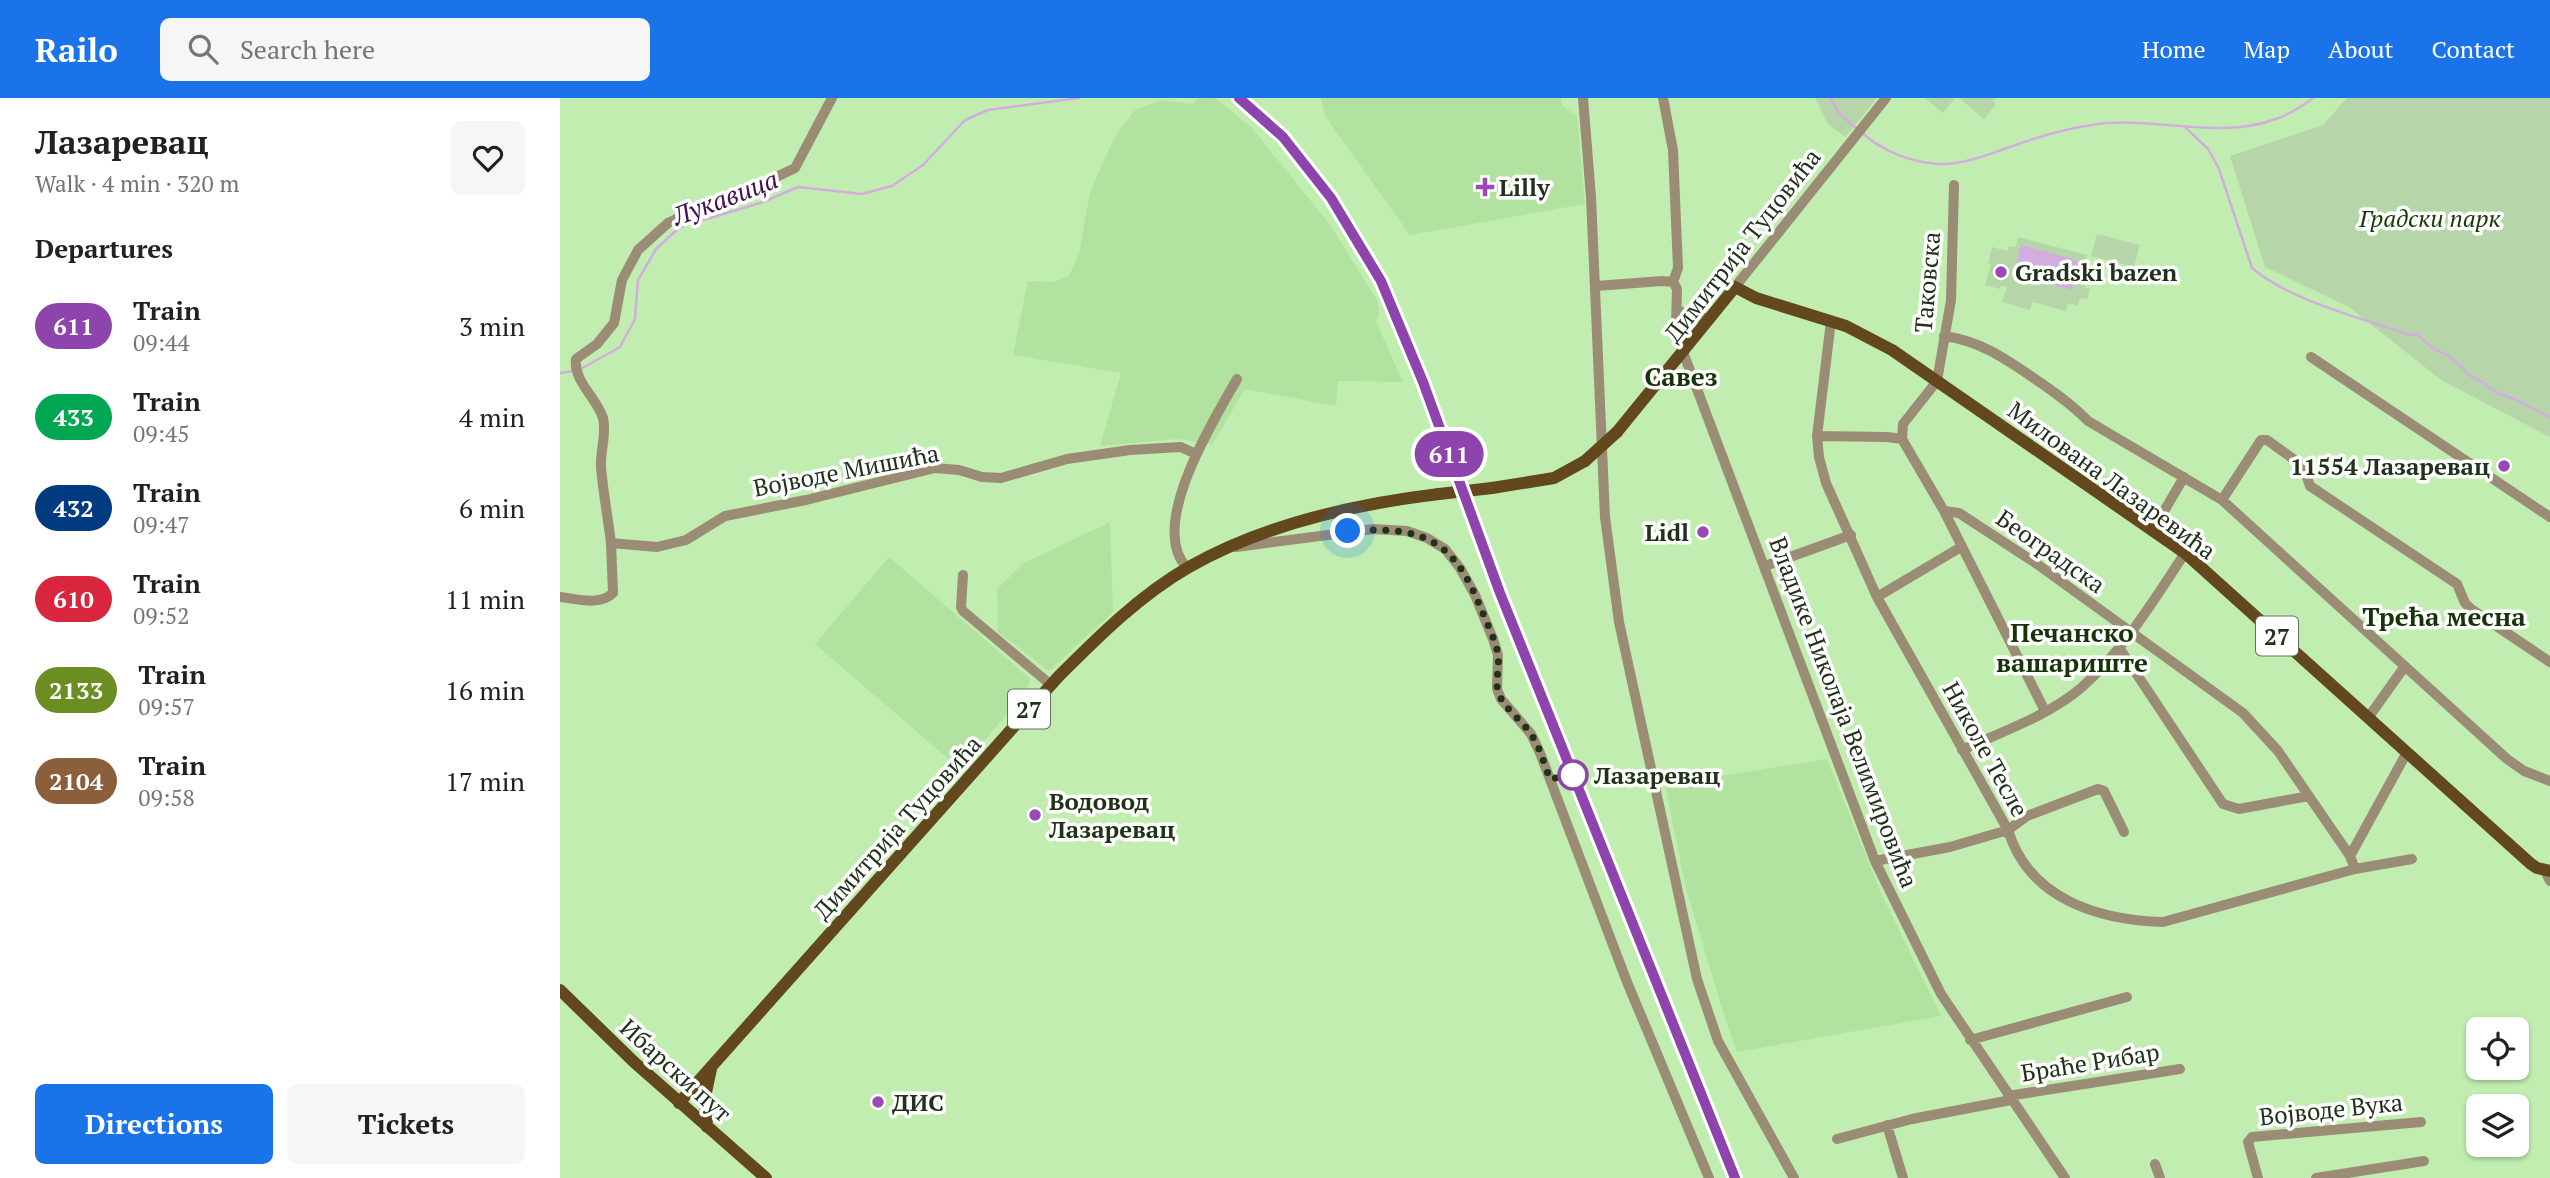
<!DOCTYPE html>
<meta charset="utf-8">
<style>
body{margin:0;font-family:"PT Serif",serif;background:#f6f6f6;color:#202124;height:100vh;display:flex;flex-direction:column;font-size:26px;white-space:nowrap}
*{box-sizing:border-box;margin:0}
p{font-size:23px;color:#757577}
.icon{flex:none;width:38px;height:38px;fill:none;stroke:currentColor;stroke-width:2;stroke-linecap:round;stroke-linejoin:round}
.map{position:relative;flex:1;overflow:hidden}
.side{display:flex;flex-direction:column;background:#fff;width:560px}
.side>*{flex:none}
.badge{padding:0 14px;border-radius:23px;font-size:24px;line-height:46px}
.fabs{position:absolute;left:1906px;top:919px;display:grid;gap:14px}
.fabs a{display:grid;place-items:center;width:63px;height:63px;border-radius:10px;background:#fff;box-shadow:0 2px 5px #0004;font-size:35px}
.you{position:absolute;width:35px;height:35px;margin:-18px;border:5px solid #fff;border-radius:50%;background:#1a73e8;box-shadow:0 0 0 10px #1a73e833}
.map>.badge{position:absolute;translate:-50% -50%;box-shadow:0 0 0 4px #fff}
h2{padding:0 35px;font-size:26px;line-height:63px}
.round{display:grid;place-items:center;flex:none;width:74px;height:74px;border-radius:10px;background:#f6f6f6}
.head{display:flex;align-items:center;justify-content:space-between;height:119px;padding:0 35px}
h1{font-size:33px;font-weight:700;line-height:52px}
.cta{display:flex;gap:14px;margin-top:auto;padding:14px 35px}
.cta a{flex:1;height:80px;border-radius:10px;background:#1a73e8;color:#fff;font-size:28px;font-weight:700;line-height:80px;text-align:center}
.cta a+a{background:#f6f6f6;color:#202124}
ul{padding:0;list-style:none}
li{display:flex;align-items:center;gap:21px;height:91px;padding:0 35px}
li div{flex:1}
li b{display:block;font-size:26px}
li em{font-style:normal}
li .badge{min-width:77px;font-weight:700;text-align:center}
header{display:flex;align-items:center;gap:42px;box-sizing:border-box;height:98px;padding:0 35px;background:#1a73e8;color:#fff}
header strong{font-size:33px}
nav{display:flex;gap:38px;margin-inline-start:auto;font-size:24px}
.search{width:490px;height:63px;background:#f6f6f6;display:flex;align-items:center;gap:18px;box-sizing:border-box;padding:0 24px;border-radius:10px;color:#757577;font-size:26px}
main{display:flex;flex:1;min-height:0}
.map>svg:first-child{display:block}
</style>
<header>
<strong>Railo</strong>
<div class="search"><svg class="icon" aria-label="search" viewBox="0 0 24 24"><circle cx="10" cy="10" r="6"/><path d="M15 15l6 6"/></svg>Search here</div>
<nav><a>Home</a><a>Map</a><a>About</a><a>Contact</a></nav>
</header>
<main>
<section class="side">
<div class="head"><div><h1>Лазаревац</h1><p>Walk · 4 min · 320 m</p></div><a class="round"><svg class="icon" aria-label="heart" viewBox="0 0 24 24"><path d="M12 20l-8-8c-3-5 5-10 8-4 3-6 11-1 8 4z"/></svg></a></div>
<h2>Departures</h2>
<ul>
<li><span class="badge" style="background:#8e44ad;color:#fff">611</span><div><b>Train</b><p>09:44</p></div><em>3 min</em></li>
<li><span class="badge" style="background:#00a651;color:#fff">433</span><div><b>Train</b><p>09:45</p></div><em>4 min</em></li>
<li><span class="badge" style="background:#003b80;color:#fff">432</span><div><b>Train</b><p>09:47</p></div><em>6 min</em></li>
<li><span class="badge" style="background:#d7263d;color:#fff">610</span><div><b>Train</b><p>09:52</p></div><em>11 min</em></li>
<li><span class="badge" style="background:#6b8e23;color:#fff">2133</span><div><b>Train</b><p>09:57</p></div><em>16 min</em></li>
<li><span class="badge" style="background:#8b5e3c;color:#fff">2104</span><div><b>Train</b><p>09:58</p></div><em>17 min</em></li>
</ul>
<div class="cta"><a>Directions</a><a>Tickets</a></div>
</section>
<div class="map">
<svg width="1990" height="1080" viewBox="0 0 1990 1080">
<rect width="100%" height="100%" fill="#c1eeb0"/>
<!-- built -->
<path fill="#b2e29f" d="M639,0H655L692,30L770,127L817,202L819,215L816,224L843,284L778,283L776,308L685,291L652,347L618,341L540,348L561,275L453,257L468,183L494,184L509,178L519,156L530,94L554,40L575,12L601,2L632,6Z
M761,0H1001L1002,7L1017,19L1025,106L850,137L765,18Z
M550,424L553,514L489,573L438,534L437,491L464,465Z
M329,459L470,581L466,594L400,671L255,546Z
M1267,661L1321,795L1381,918L1177,954L1162,910L1126,791L1105,687Z"/>
<!-- green -->
<path fill="#b6d6aa" d="M1255,0H1317L1285,39L1268,26Z
M1365,0H1395L1383,15Z
M1399,0H1436L1433,3L1436,6L1424,21Z
M1787,0H1990V339L1881,282L1789,209L1705,169L1670,58L1763,27Z
M1537,136L1580,147L1574,169L1531,158Z
M1458,139L1527,157L1524,168L1530,170L1524,189L1530,191L1527,201L1520,200L1518,208L1508,205L1506,213L1473,204L1470,212L1442,204L1447,189L1441,188L1440,191L1425,187L1431,167L1428,166L1432,149L1447,153L1449,148L1456,149Z"/>
<!-- water -->
<path fill="#d3ade0" d="M1461,147L1520,163L1512,192L1454,176Z"/>
<g fill="none" stroke-linecap="round" stroke-linejoin="round">
<!-- stream -->
<path stroke="#d3ade0" stroke-width="2.5" d="M1270,0L1279,15L1296,30
M1624,28L1648,51L1659,71L1692,170C1731,203 1802,220 1850,237L1857,236L1871,249L1889,258L1901,268L1907,276L1924,285L1937,295L1955,301L1990,319
M1301,34C1322,53 1350,64 1378,66C1404,67 1426,57 1450,49C1477,39 1504,31 1532,27C1593,17 1657,43 1716,21C1729,17 1742,8 1753,0
M19,272L60,249L75,221L78,182L96,151L120,129L203,104L238,89L302,96L332,88L363,67L405,22L428,12L519,0
M0,275L13,273"/>
<!-- minor -->
<path stroke="#9b8c76" stroke-width="10" d="M1023,0L1031,99L1045,419L1059,524L1137,881L1158,943L1234,1080
M1103,0L1113,52L1118,170L1113,184
M1113,184L1117,191L1116,227L1123,254L1315,763L1381,896L1505,1080
M1036,188L1102,183L1113,184
M1175,189L1326,0
M1120,213L1132,220H1151
M1271,223L1257,338L1259,359L1266,385L1317,499L1448,732C1469,801 1538,822 1603,824L1795,771L1852,761
M1384,238C1423,243 1450,264 1481,285C1498,297 1514,308 1528,323L1662,402L1947,661L1964,673L1990,683
M1751,259L1990,419
M1257,338L1327,339L1342,341L1343,326L1377,283L1391,202L1394,87
M1342,341L1384,413L1485,613
M1662,402L1701,342H1707L1743,368L1750,388L1897,486L1905,505L1911,511L1990,564
M1384,413L1399,415L1477,466L1683,615L1718,653L1790,758L1795,771
M1593,432L1624,379
M51,445C48,420 43,394 41,369C40,353 47,335 43,320C37,300 13,283 16,261L37,246L54,225L62,182L78,152L108,125L137,111L183,95L235,70L272,0
M676,449L814,431L847,433L867,440L885,451L900,470L915,497L933,541L938,557L937,591L941,601L971,636L980,655L1067,884L1149,1080
M1205,468L1291,437
M627,470C587,428 654,322 677,281
M403,477L401,509L403,513L491,587
M0,499C17,501 40,508 53,495L51,445L97,449L126,442L165,418L246,402L375,370L399,372L422,379L441,380L507,361L570,352L621,349L636,356
M1317,499L1401,449
M1560,551L1663,706L1679,711L1749,698
M1808,620L1845,568
M1402,652C1441,634 1488,618 1521,590C1564,552 1593,503 1625,455
M1790,758L1846,656
M1315,763L1390,749L1448,732L1467,718L1538,691L1544,693L1564,734
M1985,773L1990,783
M1410,942L1567,899
M1448,998L1620,971
M1327,1027L1343,1080
M1277,1041L1352,1021L1451,1002
M1595,1066L1600,1080
M1698,1080L1688,1044L1692,1039L1861,1024
M1756,1080L1864,1063"/>
<!-- major -->
<path stroke="#63481d" stroke-width="12" d="M1057,334L1175,189L1196,200L1286,228L1332,252L1625,455L1971,766L1977,770L1990,773
M932,390L994,380L1025,363
M0,892L74,964L206,1080
M119,1005L498,579C538,539 580,497 629,469C703,427 795,406 879,396
M147,1029L145,999L151,971"/>
<!-- rail casing -->
<g stroke="#638058" stroke-width="5">
<path id="rail" d="M679,0L723,39L771,100L821,183L863,284L940,495L1175,1080"/>
</g>
<!-- rail -->
<use href="#rail" stroke="#fff" stroke-width="2.5" stroke-dasharray="8" stroke-linecap="butt"/>
<!-- major-bridge -->
<path stroke="#63481d" stroke-width="12" d="M1025,363L1057,334
M879,396L932,390"/>
</g>
<g fill="none" stroke-linecap="round" stroke-linejoin="round">
<!-- line casing -->
<g stroke="#fff" stroke-width="16">
<path id="line" d="M679,0L723,39L771,100L821,183L863,284L940,495L1175,1080"/>
</g>
<!-- line -->
<use href="#line" stroke="#8e44ad" stroke-width="10"/>
<!-- walk -->
<path stroke="#21321a" stroke-width="7" stroke-dasharray="0 12.6" d="M788,433C861,428 893,439 921,511C927,525 935,541 938,556C940,569 935,582 938,594C944,611 961,621 971,636C980,649 984,666 990,681L1013,677"/>
</g>
<!-- markers -->
<g fill="#9c49b7" stroke="#fff" stroke-width="2.5">
<path d="M921.5 78.5h7v7h7v7h-7v7h-7v-7h-7v-7h7z"/>
<circle cx="1441" cy="174" r="7"/>
<circle cx="1944" cy="368" r="7"/>
<circle cx="1143" cy="434" r="7"/>
<circle cx="475" cy="717" r="7"/>
<circle cx="318" cy="1004" r="7"/>
</g>
<circle fill="#fff" stroke="#8e44ad" stroke-width="3.5" cx="1013" cy="677" r="14"/>
<g text-anchor="middle" dominant-baseline="central" stroke-width="7" stroke-linejoin="round" paint-order="stroke">
<!-- shield labels -->
<g fill="#fff" stroke="#64705f" stroke-width="2">
<rect x="1696" y="518.5" width="42" height="39" rx="5"/>
<rect x="448" y="591.5" width="42" height="39" rx="5"/>
</g>
<g font-size="23" font-weight="bold" fill="#21321a">
<text x="1717" y="538">27</text>
<text x="469" y="611">27</text>
</g>
<!-- poi labels -->
<g font-size="24" font-weight="bold" fill="#21321a" stroke="#fff" text-anchor="start">
<text x="939" y="89">Lilly</text>
<text x="1455" y="174">Gradski bazen</text>
<text x="1930" y="368" text-anchor="end">11554 Лазаревац</text>
<text x="1129" y="434" text-anchor="end">Lidl</text>
<text x="489" y="703">Водовод<tspan x="489" dy="28">Лазаревац</tspan></text>
<text x="332" y="1004">ДИС</text>
</g>
<!-- park labels -->
<g font-size="24" font-style="italic" fill="#193c06" stroke="#fff">
<text x="1870" y="120">Градски парк</text>
</g>
<!-- street labels -->
<g font-size="24" fill="#21321a" stroke="#fff">
<text transform="translate(1182 147) rotate(-52)">Димитрија Туцовића</text>
<text transform="translate(1367 184) rotate(-85)">Таковска</text>
<text transform="translate(286 372) rotate(-11)">Војводе Мишића</text>
<text transform="translate(1552 382) rotate(36)">Милована Лазаревића</text>
<text transform="translate(1491 453) rotate(35)">Београдска</text>
<text transform="translate(1284 614) rotate(69)">Владике Николаја Велимировића</text>
<text transform="translate(1426 651) rotate(61)">Николе Тесле</text>
<text transform="translate(337 729) rotate(-48)">Димитрија Туцовића</text>
<text transform="translate(1530 964) rotate(-9)">Браће Рибар</text>
<text transform="translate(116 972) rotate(42)">Ибарски пут</text>
<text transform="translate(1771 1011) rotate(-6)">Војводе Вука</text>
</g>
<!-- stop labels -->
<g font-size="24" font-weight="bold" fill="#21321a" stroke="#fff" text-anchor="start">
<text x="1034" y="677">Лазаревац</text>
</g>
<!-- water labels -->
<g font-size="26" font-style="italic" fill="#41124f" stroke="#fff">
<text transform="translate(165 99) rotate(-21)">Лукавица</text>
</g>
<!-- neighbourhood labels -->
<g font-size="26" font-weight="bold" fill="#173409" stroke="#fff">
<text x="1121" y="278">Савез</text>
<text x="1884" y="518">Трећа месна</text>
<text x="1512" y="534">Печанско<tspan x="1512" dy="30">вашариште</tspan></text>
</g>
</g>
</svg>
<div class="fabs">
<a><svg class="icon" aria-label="locate" viewBox="0 0 24 24"><circle cx="12" cy="12" r="6"/><path d="M12 2v4M12 18v4M2 12h4M18 12h4"/></svg></a>
<a><svg class="icon" aria-label="layers" viewBox="0 0 24 24"><path d="M12 4l9 5-9 5-9-5zM3 14l9 5 9-5"/></svg></a>
</div>
<div class="you" style="left:788px;top:433px"></div>
<b class="badge" style="left:889px;top:356px;background:#8e44ad;color:#fff">611</b>
</div>
</main>
